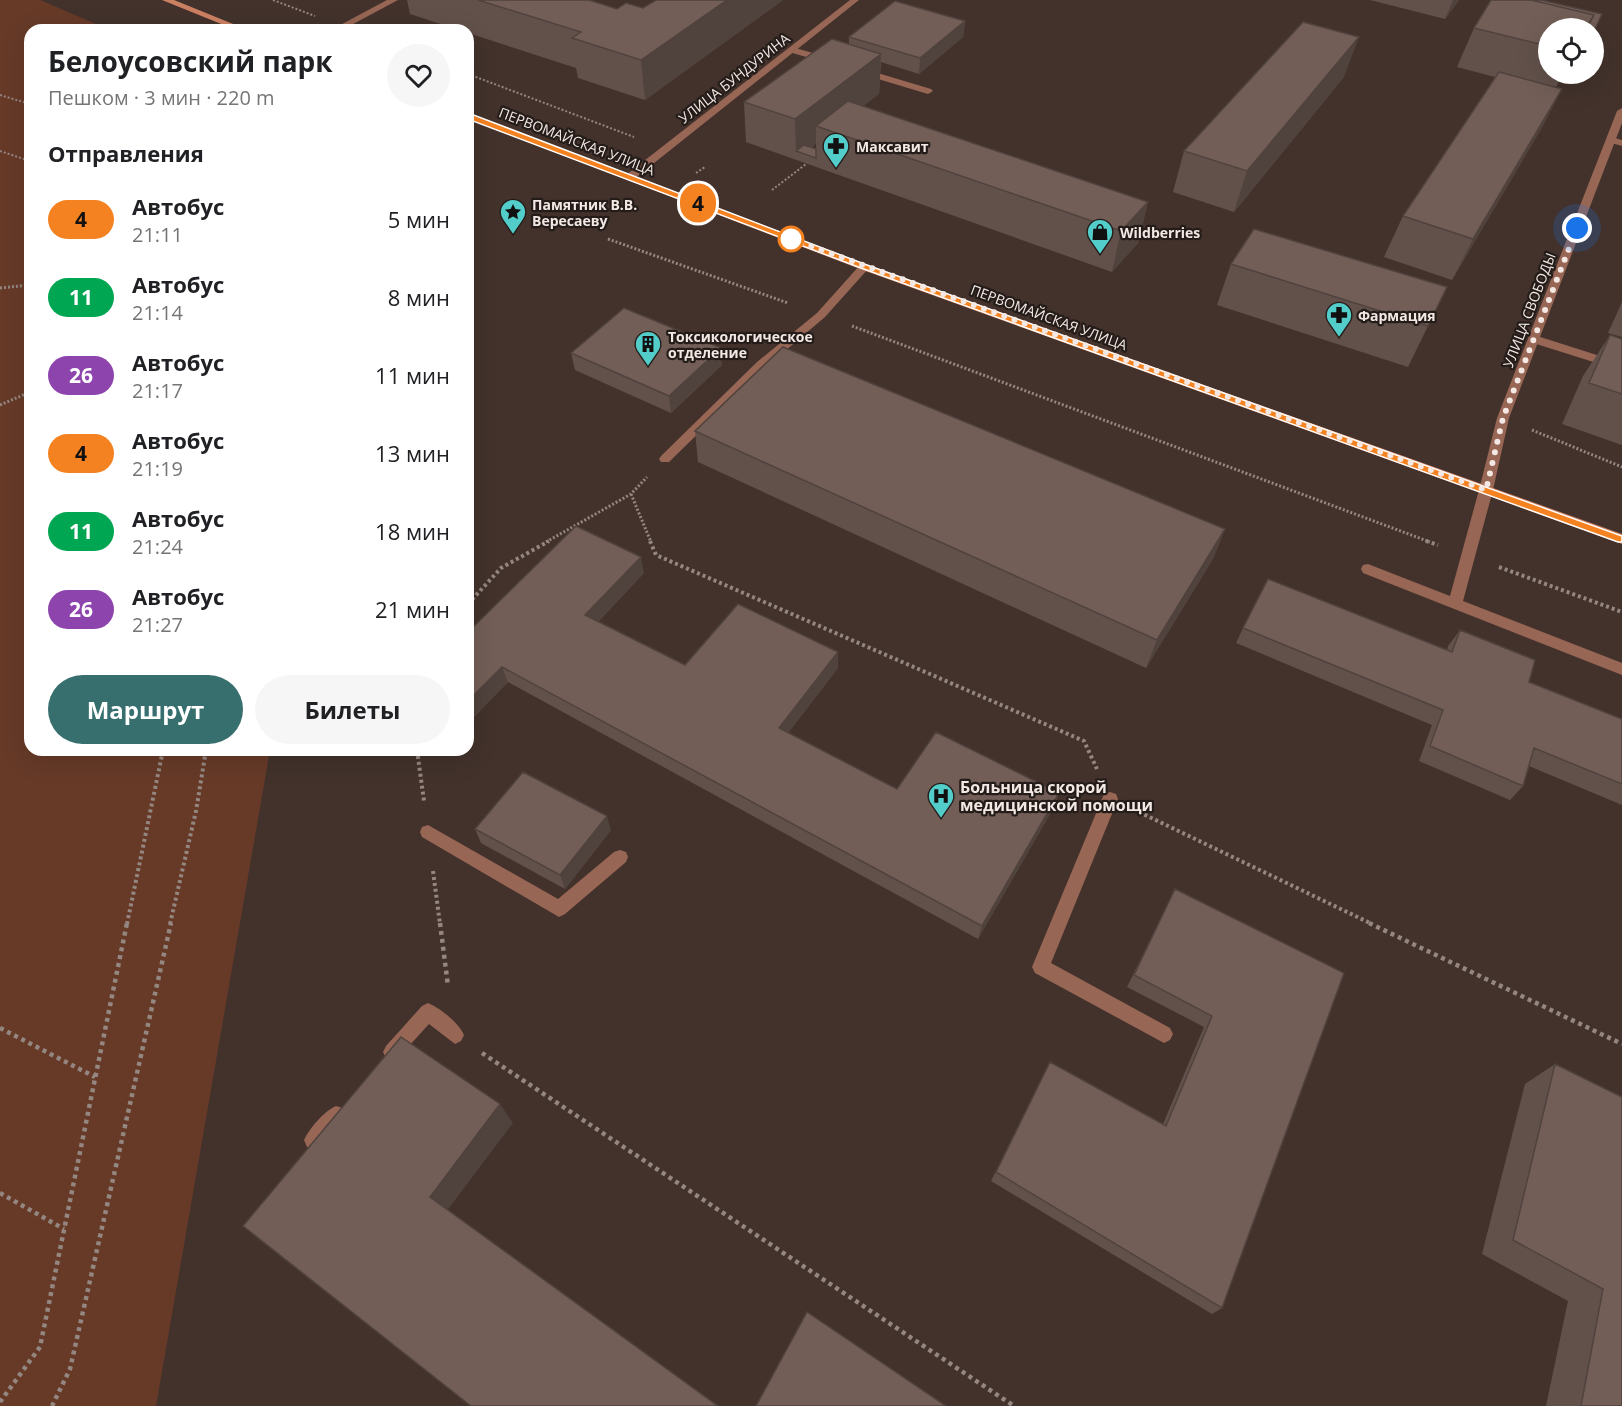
<!DOCTYPE html>
<html lang="ru">
<meta charset="utf-8">
<style>
body{margin:0;font-family:"Open Sans",sans-serif;background:#f6f6f6;color:#202124;height:100vh;display:flex;flex-direction:column;font-size:22px;white-space:nowrap}
*{box-sizing:border-box;margin:0}
p{font-size:20px;color:#757577}
.icon{flex:none;width:33px;height:33px;fill:none;stroke:currentColor;stroke-width:2;stroke-linecap:round;stroke-linejoin:round}
.map{position:relative;flex:1;overflow:hidden}
.side{position:absolute;left:24px;top:24px;width:450px;height:732px;display:flex;flex-direction:column;background:#fff;border-radius:18px;box-shadow:0 6px 24px #0002}
.side>*{flex:none}
.badge{padding:0 12px;border-radius:20px;font-size:21px;line-height:39px}
.controls{position:absolute;left:1538px;top:18px;display:grid;gap:12px}
.controls a{display:grid;place-items:center;width:66px;height:66px;border-radius:50%;background:#fff;box-shadow:0 6px 24px #0002;font-size:30px}
.you{position:absolute;width:30px;height:30px;margin:-15px;border:4px solid #fff;border-radius:50%;background:#1a73e8;box-shadow:0 0 0 9px #1a73e833}
.map>.badge{position:absolute;translate:-50% -50%;box-shadow:0 0 0 3px #fff}
h2{padding:0 24px;font-size:22px;line-height:54px}
.round{display:grid;place-items:center;flex:none;width:63px;height:63px;border-radius:32px;background:#f6f6f6}
.summary{display:flex;align-items:center;justify-content:space-between;height:102px;padding:0 24px}
h1{font-size:28px;font-weight:700;line-height:45px}
.button{display:flex;gap:12px;margin-top:auto;padding:12px 24px}
.button a{flex:1;height:69px;border-radius:36px;background:#376e6e;color:#fff;font-size:24px;font-weight:700;line-height:69px;text-align:center}
.button a+a{background:#f6f6f6;color:#202124}
ul{padding:0;list-style:none}
li{display:flex;align-items:center;gap:18px;height:78px;padding:0 24px}
li div{flex:1}
li b{display:block;font-size:22px}
li em{font-style:normal}
li .badge{min-width:66px;font-weight:700;text-align:center}
.map>svg:first-child{display:block}
</style>
<div class="map">
<svg width="1622" height="1406" viewBox="0 0 1622 1406">
<rect width="100%" height="100%" fill="#43322c"/>
<!-- green -->
<path fill="#673a28" d="M0,0H40L110,30H30V750H270L156,1406H0Z"/>
<g fill="none" stroke-linecap="round" stroke-linejoin="round">
<!-- path-far3 -->
<path stroke="#948680" stroke-width="2" stroke-dasharray="2 2" stroke-linecap="butt" d="M273,0L315,16
M468,74L634,137
M0,95L30,104
M0,151L30,161
M696,173L705,167
M772,190L810,161
M608,239L611,240"/>
<!-- path-far2 -->
<path stroke="#948680" stroke-width="3" stroke-dasharray="2 2" stroke-linecap="butt" d="M608,239L788,303
M0,288L30,285
M852,326L1430,542
M0,405L30,392
M1532,430L1622,467
M631,494L651,542
M546,542L631,494L647,477"/>
<!-- path-far1 -->
<path stroke="#948680" stroke-width="4" stroke-dasharray="3 3" stroke-linecap="butt" d="M650,541L656,555L1084,741L1097,769
M1426,541L1438,545
M1499,567L1622,612
M468,604L501,568L549,541
M417,750L424,801
M1139,812L1372,924
M433,871L440,924
M127,924L163,750
M170,924L196,811L206,750"/>
<!-- path -->
<path stroke="#948680" stroke-width="4.5" stroke-dasharray="4 4" stroke-linecap="butt" d="M440,923L448,986
M1369,923L1622,1044
M0,1028L95,1077
M482,1053L1014,1406
M0,1193L64,1229
M0,1402L40,1347L127,923
M52,1406L70,1369L171,923"/>
<!-- lane -->
<path fill="#976654" fill-rule="evenodd" d="M387,0H398L342,30H331Z
M792,47L830,58L832,60L827,63L789,52L788,50Z
M861,68L931,89L933,91L928,94L858,73L856,71Z
M1611,137L1622,140V146L1608,142L1606,140Z
M864,264L868,265V269L825,317L765,368L669,462H661L659,459L661,456L757,362L817,313L860,265Z
M1534,335L1622,363V371L1530,342L1528,339Z
M1486,485L1493,490L1463,601L1622,663V675L1363,573L1361,569L1363,565L1368,564L1450,596L1479,490Z
M1110,792L1116,794L1118,799L1051,963L1170,1028L1173,1034L1170,1040L1164,1043L1035,973L1032,967L1102,799L1104,794Z
M428,825L558,899L614,852L620,850L626,852L628,857L626,862L565,914L559,917L422,837L420,832L422,827Z
M428,1003C440,1008 459,1023 464,1035L461,1041L455,1044L429,1024L398,1058L392,1061L386,1058L383,1052L386,1046L422,1006Z
M336,1106L343,1108L345,1115C340,1127 326,1144 314,1150L307,1147L304,1140C310,1128 324,1111 336,1106Z"/>
<!-- street -->
<path fill="#976654" fill-rule="evenodd" d="M850,0H859L634,179H626V175Z
M1622,108V123L1509,418L1493,490L1491,493H1481L1479,490L1497,418L1617,111Z"/>
<!-- secondary -->
<path fill="#cc8062" fill-rule="evenodd" d="M162,0H174L248,30H236Z
M468,113L868,265L1622,534V544L860,269L468,119Z"/>
</g>
<!-- wall -->
<path fill="#62514b" fill-rule="evenodd" d="M407,0H589L617,9L643,8L656,0H783L645,100L578,78L576,68L468,33V30H459L410,14Z
M1370,0H1459L1445,19Z
M965,21L963,37L919,74L881,62L879,94L863,106L1148,202L1138,243L1112,272L746,142L744,102L849,44V37ZM816,143V149L811,148Z
M1474,28H1548V74H1563L1556,87L1562,89L1541,129L1452,280L1384,257L1403,216L1495,77L1457,67Z
M1344,77L1234,212L1173,192L1184,151Z
M1231,264L1428,326L1408,367L1217,305Z
M1622,302V337L1608,333Z
M1610,335L1622,339V445L1562,424L1583,376Z
M721,348L722,365L671,413L575,370L571,353Z
M695,431L1225,529L1213,559L1146,668L698,462Z
M644,573L598,622L685,665L838,652V668L788,733L897,789L1059,793L1054,807L978,939L508,682L475,716L468,711V632Z
M1243,628L1447,650L1448,646L1460,630L1529,682L1622,719V805L1529,766L1523,786L1510,800L1419,761L1432,725L1236,643Z
M475,829L611,830L565,889L481,843Z
M1175,889L1344,973L1222,1308L1212,1314L991,1181L1050,1062L1163,1124L1204,1027L1127,987Z
M1555,1064L1622,1097V1406H1546L1568,1301L1482,1254L1525,1084Z"/>
<!-- shaded-wall -->
<path fill="#50423d" d="M727,0H783L645,100L641,60Z
M1453,0H1459L1445,19Z
M965,21L963,37L919,74L920,58Z
M1359,37L1344,77L1234,212L1247,171Z
M881,54L879,94L831,132L816,126V143L803,154L796,151L795,119Z
M1562,89L1541,129L1452,280L1473,239Z
M1148,202L1138,243L1112,272L1121,231Z
M721,348L722,365L671,413L669,396Z
M1225,529L1213,559L1146,668L1157,640Z
M641,557L644,573L589,631L585,615Z
M838,652V668L780,743L779,728Z
M502,667L508,682L475,716L469,700Z
M1059,793L1054,807L978,939L982,926Z
M607,816L611,830L565,889L560,875Z
M500,1104L513,1123L446,1212L430,1197Z"/>
<!-- building -->
<path fill="#725e57" stroke="#50423d" stroke-width="1.5" d="M478,0H589L617,9L626,3L643,8L656,0H727L641,60L572,38L581,32Z
M1491,0H1531L1594,15L1586,28H1548V46L1474,28Z
M1531,0H1541L1602,14L1593,33V28H1587L1594,15Z
M895,1L965,21L920,58L849,37Z
M1303,22L1359,37L1247,171L1184,151Z
M832,39L881,54L795,119L744,102Z
M1499,72L1562,89L1473,239L1403,216Z
M848,101L1148,202L1121,231L816,126Z
M804,145L816,149V158L796,151Z
M1254,229L1447,287L1428,326L1231,264Z
M624,308L721,348L669,396L571,353Z
M1610,335L1622,339V394L1589,383Z
M783,347L1225,529L1157,640L695,431Z
M576,526L641,557L585,615L685,665L738,604L838,652L779,728L897,789L936,732L1059,793L982,926L502,667L469,700H468V632Z
M1268,579L1452,652L1460,630L1535,660L1529,682L1622,719V784L1534,748L1523,786L1430,746L1443,710L1243,628Z
M523,772L607,816L560,875L475,829Z
M1175,889L1344,973L1222,1308L996,1172L1050,1062L1166,1126L1212,1016L1134,975Z
M401,1037L500,1104L430,1197L718,1406H471L243,1226Z
M1555,1064L1622,1097V1406H1581L1603,1289L1513,1240Z
M807,1312L946,1406H756Z"/>
<!-- line -->
<path fill="#f58220" stroke="#fff" stroke-width="1.5" d="M465,114H471L867,265L1622,536V542H1618L861,268L465,118Z"/>
<g fill="none" stroke-linecap="round" stroke-linejoin="round">
<!-- walk -->
<path stroke="#f3e8e3" stroke-width="6" stroke-dasharray="0 10.8" d="M791,239L1486,490L1503,418L1577,228"/>
</g>
<!-- icons -->
<defs>
<g id="pharmacy-pin" transform="scale(1.35)"><path d="M0 17L-7.5 6A9.5 9.5 0 1 1 7.5 6Z" fill="#53cdc9" stroke="#241c19"/><path d="M-2-6h4v4h4v4h-4v4h-4v-4h-4v-4h4Z" fill="#111"/></g>
<g id="sight-pin" transform="scale(1.35)"><path d="M0 17L-7.5 6A9.5 9.5 0 1 1 7.5 6Z" fill="#53cdc9" stroke="#241c19"/><path d="M0-6L1.8-2.2L6-1.7L2.9 1.2L3.7 5.4L0 3.3L-3.7 5.4L-2.9 1.2L-6-1.7L-1.8-2.2Z" fill="#111"/></g>
<g id="shop-pin" transform="scale(1.35)"><path d="M0 17L-7.5 6A9.5 9.5 0 1 1 7.5 6Z" fill="#53cdc9" stroke="#241c19"/><path d="M-5-2.5h2.3a2.7 3.5 0 0 1 5.4 0H5L5.5 6h-11ZM-1.5-2.5h3a1.5 2.3 0 0 0-3 0Z" fill="#111"/></g>
<g id="building-pin" transform="scale(1.35)"><path d="M0 17L-7.5 6A9.5 9.5 0 1 1 7.5 6Z" fill="#53cdc9" stroke="#241c19"/><path d="M-4-6H4V6H1V3H-1V6H-4ZM-2.5-4.3h1.7v1.8h-1.7ZM.8-4.3h1.7v1.8H.8ZM-2.5-1h1.7V.8h-1.7ZM.8-1h1.7V.8H.8Z" fill="#111"/></g>
<g id="hospital-pin" transform="scale(1.35)"><path d="M0 17L-7.5 6A9.5 9.5 0 1 1 7.5 6Z" fill="#53cdc9" stroke="#241c19"/><path d="M-5-5h3v3.5h4V-5h3V5h-3V1.5h-4V5h-3Z" fill="#111"/></g>
</defs>
<g fill-rule="evenodd">
<use href="#pharmacy-pin" x="836" y="146"/>
<use href="#sight-pin" x="513" y="212"/>
<use href="#shop-pin" x="1100" y="232"/>
<use href="#pharmacy-pin" x="1339" y="315"/>
<use href="#building-pin" x="648" y="344"/>
<use href="#hospital-pin" x="941" y="796"/>
</g>
<!-- markers -->
<circle fill="#fff" stroke="#f58220" stroke-width="3" cx="791" cy="239" r="12"/>
<g text-anchor="middle" dominant-baseline="central" stroke-width="4.5" stroke-linejoin="round" paint-order="stroke">
<!-- far-street labels -->
<g font-size="14" fill="#f3e8e3" stroke="#241c19">
<text transform="translate(734 78) rotate(-38)">УЛИЦА БУНДУРИНА</text>
<text transform="translate(577 141) rotate(21)">ПЕРВОМАЙСКАЯ УЛИЦА</text>
<text transform="translate(1529 310) rotate(-69)">УЛИЦА СВОБОДЫ</text>
<text transform="translate(1049 317) rotate(20)">ПЕРВОМАЙСКАЯ УЛИЦА</text>
</g>
<!-- far-poi labels -->
<g font-size="14" font-weight="bold" fill="#f3e8e3" stroke="#241c19" text-anchor="start">
<text x="856" y="146">Максавит</text>
<text x="532" y="204">Памятник В.В.<tspan x="532" dy="16">Вересаеву</tspan></text>
<text x="1120" y="232">Wildberries</text>
<text x="1358" y="315">Фармация</text>
<text x="668" y="336">Токсикологическое<tspan x="668" dy="16">отделение</tspan></text>
</g>
<!-- poi labels -->
<g font-size="16" font-weight="bold" fill="#f3e8e3" stroke="#241c19" text-anchor="start">
<text x="960" y="787">Больница скорой<tspan x="960" dy="18">медицинской помощи</tspan></text>
</g>
</g>
</svg>
<div class="controls">
<a><svg class="icon" aria-label="locate" viewBox="0 0 24 24"><circle cx="12" cy="12" r="6"/><path d="M12 2v4M12 18v4M2 12h4M18 12h4"/></svg></a>
</div>
<div class="you" style="left:1577px;top:228px"></div>
<b class="badge" style="left:698px;top:203px;background:#f58220;color:#111">4</b>
<section class="side">
<div class="summary"><div><h1>Белоусовский парк</h1><p>Пешком · 3 мин · 220 m</p></div><a class="round"><svg class="icon" aria-label="heart" viewBox="0 0 24 24"><path d="M12 20l-8-8c-3-5 5-10 8-4 3-6 11-1 8 4z"/></svg></a></div>
<h2>Отправления</h2>
<ul>
<li><span class="badge" style="background:#f58220;color:#111">4</span><div><b>Автобус</b><p>21:11</p></div><em>5 мин</em></li>
<li><span class="badge" style="background:#00a651;color:#fff">11</span><div><b>Автобус</b><p>21:14</p></div><em>8 мин</em></li>
<li><span class="badge" style="background:#8e44ad;color:#fff">26</span><div><b>Автобус</b><p>21:17</p></div><em>11 мин</em></li>
<li><span class="badge" style="background:#f58220;color:#111">4</span><div><b>Автобус</b><p>21:19</p></div><em>13 мин</em></li>
<li><span class="badge" style="background:#00a651;color:#fff">11</span><div><b>Автобус</b><p>21:24</p></div><em>18 мин</em></li>
<li><span class="badge" style="background:#8e44ad;color:#fff">26</span><div><b>Автобус</b><p>21:27</p></div><em>21 мин</em></li>
</ul>
<div class="button"><a>Маршрут</a><a>Билеты</a></div>
</section>
</div>
